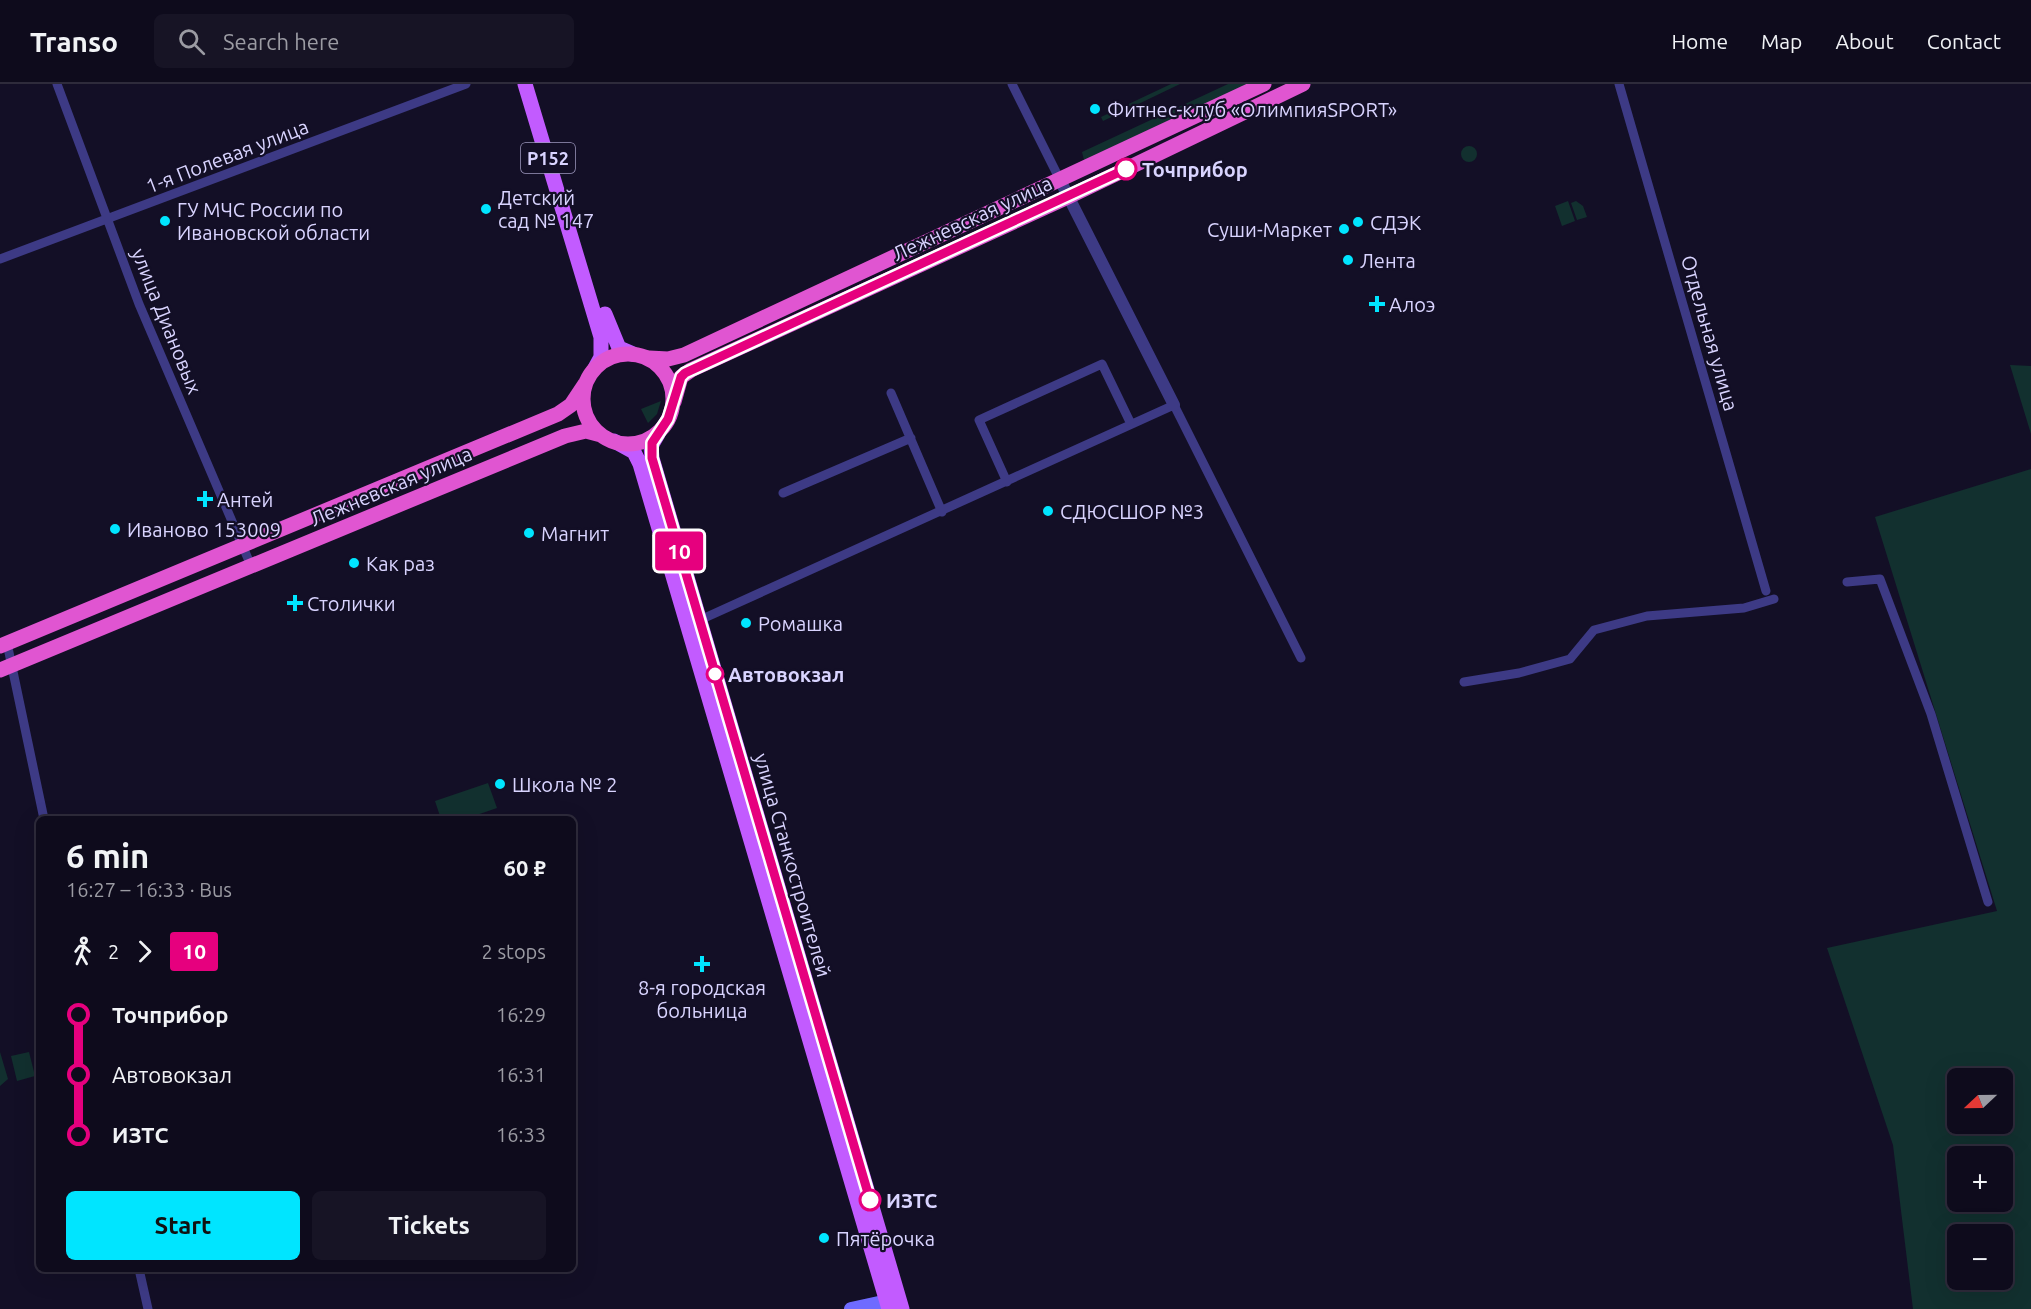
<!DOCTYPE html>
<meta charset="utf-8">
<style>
body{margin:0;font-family:Ubuntu,sans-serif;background:#171425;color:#f1f3f6;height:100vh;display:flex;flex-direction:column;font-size:22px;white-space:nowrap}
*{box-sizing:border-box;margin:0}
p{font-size:20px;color:#9b9ba3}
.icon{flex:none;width:33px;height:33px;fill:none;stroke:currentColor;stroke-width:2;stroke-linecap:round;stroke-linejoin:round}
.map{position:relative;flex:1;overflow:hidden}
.sheet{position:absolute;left:36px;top:732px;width:540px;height:456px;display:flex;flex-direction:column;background:#0e0b1c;border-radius:9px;box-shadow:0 6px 24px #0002,0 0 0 2px #2e2b3b}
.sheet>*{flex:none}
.badge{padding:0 12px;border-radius:4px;font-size:21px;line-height:39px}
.needle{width:39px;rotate:248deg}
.tools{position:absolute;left:1947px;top:984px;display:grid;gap:12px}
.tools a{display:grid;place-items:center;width:66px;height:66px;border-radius:9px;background:#0e0b1c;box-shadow:0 6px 24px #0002,0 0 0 2px #2e2b3b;font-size:30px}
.map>.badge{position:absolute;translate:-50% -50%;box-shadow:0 0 0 3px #fff}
.legs{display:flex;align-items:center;gap:9px;height:66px;padding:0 30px;font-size:20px}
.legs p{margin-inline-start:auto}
.summary{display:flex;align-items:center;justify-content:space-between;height:102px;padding:0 30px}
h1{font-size:33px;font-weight:700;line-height:45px}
.button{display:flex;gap:12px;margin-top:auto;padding:12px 30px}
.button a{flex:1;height:69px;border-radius:9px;background:#00e5ff;color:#111;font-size:24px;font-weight:700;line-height:69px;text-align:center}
.button a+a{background:#171425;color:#f1f3f6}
ul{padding:0 30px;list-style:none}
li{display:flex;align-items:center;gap:21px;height:60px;font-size:22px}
li i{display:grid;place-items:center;width:9px;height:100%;margin:0 8px;background:currentColor}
li i::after{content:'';width:15px;height:15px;margin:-8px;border:4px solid;border-radius:50%;background:#0e0b1c}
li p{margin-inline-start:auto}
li:first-child i{background:linear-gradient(#0000 50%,currentColor 0)}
li:last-child i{background:linear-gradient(currentColor 50%,#0000 0)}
header{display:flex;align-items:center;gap:36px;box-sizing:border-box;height:84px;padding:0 30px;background:#0e0b1c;border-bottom:2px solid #2e2b3b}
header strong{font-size:28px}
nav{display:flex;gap:33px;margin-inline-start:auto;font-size:21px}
.search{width:420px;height:54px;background:#171425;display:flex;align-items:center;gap:15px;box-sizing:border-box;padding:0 21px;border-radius:9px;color:#9b9ba3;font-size:22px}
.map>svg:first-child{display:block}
</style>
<header>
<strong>Transo</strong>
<div class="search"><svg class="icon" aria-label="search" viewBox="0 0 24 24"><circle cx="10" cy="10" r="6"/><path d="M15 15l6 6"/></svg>Search here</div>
<nav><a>Home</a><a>Map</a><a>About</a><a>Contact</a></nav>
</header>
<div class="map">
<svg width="2031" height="1225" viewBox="0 0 2031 1225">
<rect width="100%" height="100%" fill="#130f26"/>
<!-- green -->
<path fill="#12302f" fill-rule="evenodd" d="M1171,0H1180L1103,37L1101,33Z
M1228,0H1248L1084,76L1082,68Z
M1461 70a8 8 0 1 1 16 0a8 8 0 1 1-16 0Z
M1568,117L1575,137L1562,142L1555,122Z
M1576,117L1583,122L1587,133L1577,136L1571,119Z
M2010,281L2031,282V350Z
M661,317L657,330L648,339L641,325Z
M2031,385V1225H1913L1893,1061L1827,864L1997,827L1875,433ZM1958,994H2002V1040H1958ZM1958,1072H2002V1118H1958ZM1958,1150H2002V1196H1958Z
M488,699L497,724L465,735H441L435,717Z
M0,968L8,995L0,1002Z
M29,968L35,992L17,997L11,972Z"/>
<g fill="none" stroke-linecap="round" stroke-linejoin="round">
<!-- minor -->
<path stroke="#3d3a85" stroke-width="9" d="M57,0L139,220L252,484
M1012,0L1060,96
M1619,0L1766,507
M0,175L466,0
M891,309L942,428
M1007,398L979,336L1102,280L1131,340
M783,409L911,354
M1847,498L1880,495L1931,630L1988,818
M700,536L1174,321L1301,574
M7,559L44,735
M1464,598L1519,589L1570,575L1594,546L1647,532L1744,524L1774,515
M139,1185L148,1225"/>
<!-- tertiary -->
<path stroke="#3d3a85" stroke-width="12" d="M1060,96L1174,321"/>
<!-- secondary -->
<path stroke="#6f6bff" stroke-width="14" d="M851,1225L897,1215"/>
<!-- primary -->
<path stroke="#c25bff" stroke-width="15" d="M525,0L601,253V273L595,284
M605,230L619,264L633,270
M658,350L651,362L652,374L902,1225
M614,357L634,368L640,380L889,1225"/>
<!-- trunk -->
<path stroke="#e055d1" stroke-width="15" d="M583 315a45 45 0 1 1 90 0a45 45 0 1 1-90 0Z
M649,274L668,275L684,271L1264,0
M674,318L681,293L691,286L1068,113L1303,0
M0,562L558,330L571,321L585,300
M0,586L565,352L586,347L601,351"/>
</g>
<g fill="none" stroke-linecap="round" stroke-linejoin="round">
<!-- line-1 casing -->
<g stroke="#fff" stroke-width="14">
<path id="line-1" d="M870,1116L652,374V359L668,335L681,293L685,289L1126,85"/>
</g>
<!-- line-1 -->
<use href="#line-1" stroke="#e6007e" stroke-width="9"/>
</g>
<!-- markers -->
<g fill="#00e5ff" stroke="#130f26" stroke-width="2">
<circle cx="1095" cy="25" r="6"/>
<circle cx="486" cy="125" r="6"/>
<circle cx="165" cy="137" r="6"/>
<circle cx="1358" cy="138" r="6"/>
<circle cx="1344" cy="145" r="6"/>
<circle cx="1348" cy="176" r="6"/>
<path d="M1374 211h6v6h6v6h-6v6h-6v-6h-6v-6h6z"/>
<path d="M202 406h6v6h6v6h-6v6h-6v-6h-6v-6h6z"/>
<circle cx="1048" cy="427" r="6"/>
<circle cx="115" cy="445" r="6"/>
<circle cx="529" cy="449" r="6"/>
<circle cx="354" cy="479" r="6"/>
<path d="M292 510h6v6h6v6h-6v6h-6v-6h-6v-6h6z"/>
<circle cx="746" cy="539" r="6"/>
<circle cx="500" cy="700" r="6"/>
<path d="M699 871h6v6h6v6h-6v6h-6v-6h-6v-6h6z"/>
<circle cx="824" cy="1154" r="6"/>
</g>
<g fill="#fff" stroke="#e6007e" stroke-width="3">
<circle cx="1126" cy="85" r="10"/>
<circle cx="715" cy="590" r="8"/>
<circle cx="870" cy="1116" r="10"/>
</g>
<g text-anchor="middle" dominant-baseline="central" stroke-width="4.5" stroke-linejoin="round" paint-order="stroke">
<!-- shield labels -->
<rect fill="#130f26" stroke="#9e99be" stroke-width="1.5" x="521" y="59" width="54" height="30" rx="4.5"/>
<g font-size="18" font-weight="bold" fill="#d9d4ff">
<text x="548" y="74">Р152</text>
</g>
<!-- poi labels -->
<g font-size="20" fill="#d9d4ff" stroke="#130f26" text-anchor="start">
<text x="1107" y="25">Фитнес-клуб «ОлимпияSPORT»</text>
<text x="498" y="113">Детский<tspan x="498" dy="23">сад № 147</tspan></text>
<text x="177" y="125">ГУ МЧС России по<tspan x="177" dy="23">Ивановской области</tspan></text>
<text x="1370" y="138">СДЭК</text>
<text x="1332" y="145" text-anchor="end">Суши-Маркет</text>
<text x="1360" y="176">Лента</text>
<text x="1389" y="220">Алоэ</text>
<text x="217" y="415">Антей</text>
<text x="1060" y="427">СДЮСШОР №3</text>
<text x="127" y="445">Иваново 153009</text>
<text x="541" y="449">Магнит</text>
<text x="366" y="479">Как раз</text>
<text x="307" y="519">Столички</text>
<text x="758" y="539">Ромашка</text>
<text x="512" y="700">Школа № 2</text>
<text x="702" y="903" text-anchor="middle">8-я городская<tspan x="702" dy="23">больница</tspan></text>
<text x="836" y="1154">Пятёрочка</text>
</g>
<!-- street labels -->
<g font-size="20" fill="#d9d4ff" stroke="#130f26">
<text transform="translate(227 72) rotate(-21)">1-я Полевая улица</text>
<text transform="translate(972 134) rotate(-25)">Лежневская улица</text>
<text transform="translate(167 237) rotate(68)">улица Диановых</text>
<text transform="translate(1710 249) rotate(74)">Отдельная улица</text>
<text transform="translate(391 402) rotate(-23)">Лежневская улица</text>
<text transform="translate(793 781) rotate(74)">улица Станкостроителей</text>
</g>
<!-- stop labels -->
<g font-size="20" font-weight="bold" fill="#d9d4ff" stroke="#130f26" text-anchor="start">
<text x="1142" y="85">Точприбор</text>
<text x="728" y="590">Автовокзал</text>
<text x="886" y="1116">ИЗТС</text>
</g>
</g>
</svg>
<div class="tools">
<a><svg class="needle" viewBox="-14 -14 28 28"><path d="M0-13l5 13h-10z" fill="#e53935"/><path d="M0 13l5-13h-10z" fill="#9b9ba3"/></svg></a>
<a>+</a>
<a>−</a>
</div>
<b class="badge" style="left:679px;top:467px;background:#e6007e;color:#fff">10</b>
<section class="sheet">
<div class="summary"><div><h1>6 min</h1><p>16:27 – 16:33 · Bus</p></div><b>60 ₽</b></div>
<div class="legs"><svg class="icon" aria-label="walk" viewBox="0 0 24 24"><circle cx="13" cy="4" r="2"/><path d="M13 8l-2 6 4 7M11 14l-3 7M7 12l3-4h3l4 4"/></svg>2<svg class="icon" aria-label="forward" viewBox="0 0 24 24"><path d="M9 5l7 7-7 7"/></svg><b class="badge" style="background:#e6007e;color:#fff">10</b><p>2 stops</p></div>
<ul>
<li><i style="color:#e6007e"></i><b>Точприбор</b><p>16:29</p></li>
<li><i style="color:#e6007e"></i><span>Автовокзал</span><p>16:31</p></li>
<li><i style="color:#e6007e"></i><b>ИЗТС</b><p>16:33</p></li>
</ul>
<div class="button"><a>Start</a><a>Tickets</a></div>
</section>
</div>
